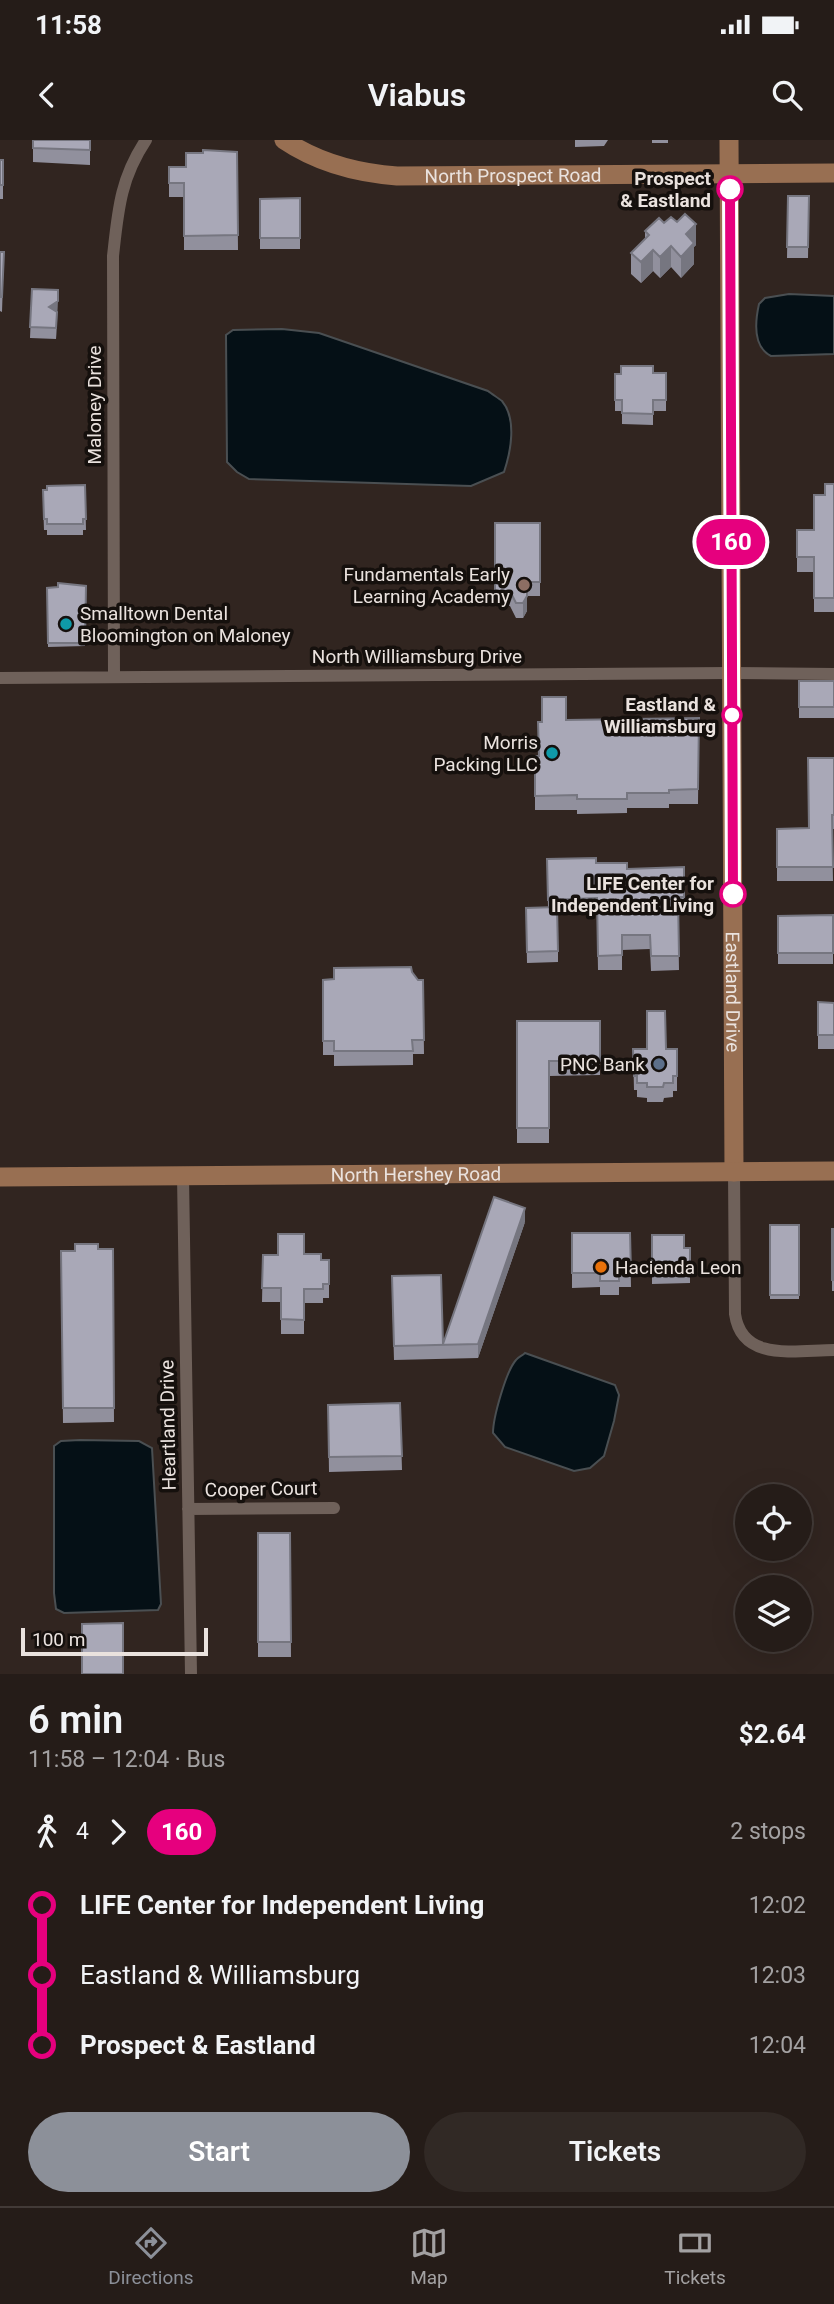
<!DOCTYPE html>
<meta charset="utf-8">
<style>
body{margin:0;font-family:Roboto,sans-serif;background:#312925;color:#f1f3f6;height:100vh;display:flex;flex-direction:column;font-size:26px;white-space:nowrap}
*{box-sizing:border-box;margin:0}
p{font-size:23px;color:#a3a1a2}
.icon{flex:none;width:38px;height:38px;fill:none;stroke:currentColor;stroke-width:2;stroke-linecap:round;stroke-linejoin:round}
.map{position:relative;height:1534px;overflow:hidden}
.panel{display:flex;flex-direction:column;background:#251c18;flex:1}
.panel>*{flex:none}
.badge{padding:0 14px;border-radius:23px;font-size:24px;line-height:46px}
.buttons{position:absolute;left:735px;top:1344px;display:grid;gap:14px}
.buttons a{display:grid;place-items:center;width:77px;height:77px;border-radius:50%;background:#251c18;box-shadow:0 7px 28px #0002,0 0 0 2px #423a37;font-size:35px}
.scale{position:absolute;left:21px;bottom:18px;width:187px;box-sizing:border-box;padding-left:7px;border:4px solid #eae2de;border-top:0;font-size:19px;line-height:24px;white-space:nowrap;color:#eae2de;-webkit-text-stroke:5px #15100d;paint-order:stroke}
.map>.badge{position:absolute;translate:-50% -50%;box-shadow:0 0 0 4px #fff}
.legs{display:flex;align-items:center;gap:10px;height:77px;padding:0 28px;font-size:23px}
.legs p{margin-inline-start:auto}
.overview{display:flex;align-items:center;justify-content:space-between;height:119px;padding:0 28px}
h1{font-size:38px;font-weight:600;line-height:52px}
.button{display:flex;gap:14px;margin-top:auto;padding:14px 28px}
.button a{flex:1;height:80px;border-radius:42px;background:#8c9099;color:#fff;font-size:28px;font-weight:600;line-height:80px;text-align:center}
.button a+a{background:#312925;color:#f1f3f6}
ul{padding:0 28px;list-style:none}
li{display:flex;align-items:center;gap:24px;height:70px;font-size:26px}
li i{display:grid;place-items:center;width:10px;height:100%;margin:0 9px;background:currentColor}
li i::after{content:'';width:18px;height:18px;margin:-9px;border:5px solid;border-radius:50%;background:#251c18}
li p{margin-inline-start:auto}
li:first-child i{background:linear-gradient(#0000 50%,currentColor 0)}
li:last-child i{background:linear-gradient(currentColor 50%,#0000 0)}
.status{display:flex;justify-content:space-between;align-items:center;height:49px;padding:0 35px;background:#251c18;direction:ltr}
.status svg{height:19px;fill:currentColor}
header{display:flex;justify-content:space-between;align-items:center;height:91px;padding:0 28px;background:#251c18;font-size:32px;font-weight:600}
.menu{display:flex;justify-content:space-around;align-items:center;height:98px;border-top:2px solid #423a37;background:#251c18;font-size:19px;color:#a3a1a2}
.menu a{display:grid;justify-items:center;gap:4px}
.menu .current{color:#8c9099}
.map>svg:first-child{display:block}
</style>
<div class="status"><b>11:58</b><svg viewBox="0 0 49 12"><path d="M0 12V9h3v3zM5 12V6h3v6zM10 12V3h3v9zM15 12V0h3v12zM26 1h20v11H26zM47 4h2v5h-2z"/></svg></div>
<header><svg class="icon" aria-label="back" viewBox="0 0 24 24"><path d="M15 5l-7 7 7 7"/></svg>Viabus<svg class="icon" aria-label="search" viewBox="0 0 24 24"><circle cx="10" cy="10" r="6"/><path d="M15 15l6 6"/></svg></header>
<div class="map">
<svg width="834" height="1534" viewBox="0 0 834 1534">
<rect width="100%" height="100%" fill="#312520"/>
<!-- water -->
<path fill="#051016" stroke="#4a4f52" stroke-width="2" d="M789,154L834,156V214L771,216C753,207 755,182 759,164L765,158Z
M282,189L319,193L488,251C492,254 498,258 502,261C517,279 511,311 504,332L471,346L249,339L237,332L227,322L226,195L233,190Z
M525,1213L615,1245L619,1255L614,1281L604,1316L590,1328L574,1331L505,1307L493,1293C493,1278 506,1231 516,1220C518,1217 522,1216 525,1213Z
M80,1300L139,1301L152,1308L161,1464L158,1470L64,1473L56,1469L54,1453V1306L61,1301Z"/>
<g fill="none" stroke-linecap="round" stroke-linejoin="round">
<!-- street -->
<path stroke="#6f615a" stroke-width="12" d="M114,537L113,116C118,71 120,39 146,0
M0,538L731,533L834,534
M734,1032L735,1174C742,1223 797,1210 834,1210
M183,1036L191,1534
M188,1369L334,1368"/>
<!-- secondary -->
<g stroke="#986f52" stroke-width="19">
<path id="s1" d="M284,0C318,23 356,33 397,36L834,33"/>
<path id="s2" d="M729,0L734,1032"/>
<path id="s3" d="M0,1037L834,1031"/>
</g>
</g>
<!-- wall -->
<path fill="#91909d" d="M33,0H90V25L33,22Z
M530,0H608L604,6L575,7V0Z
M652,0H668V3H652Z
M237,12L238,110H184V57H169V27H186Z
M0,20H3V59H0Z
M788,56H809L808,118H787Z
M300,58V109H260V59Z
M664,83L696,105L694,107V124L681,138L671,127L660,138L653,131L641,143L631,134V113L645,99V91Z
M0,112H4L2,172L0,171Z
M32,149L58,150L56,199L30,198Z
M666,233V271H653V285L622,284V271H615V234Z
M834,344V472H814V432H797V390H814L825,355Z
M85,345L86,390H83V395H47V390H44L43,361Z
M495,383H540V456H527V471L523,478H516L510,466H495Z
M86,446L85,506L48,507L47,448Z
M799,541H834V578H799Z
M699,578L698,664H669V668H627V673L577,674V670H535V616H539L566,580Z
M834,618V689H832L833,741H777V689L809,688Z
M547,719L596,723L627,729L684,727V771H678L679,830L651,831L650,809L622,810V830H598L597,773L558,774V822L527,823L526,768L548,767Z
M833,775V824H778V776Z
M412,832L418,840H423L424,914H413V925L334,926V915H323V840Z
M818,862L834,863V909H818Z
M517,881H600V935L549,936V1003H517Z
M633,909H677V951H673V957L664,958L663,962H647V958L637,957V950H634Z
M525,1082L478,1218L394,1220L392,1151L443,1204Z
M770,1085H799V1159H770Z
M832,1089H834V1151H832Z
M572,1093H630L631,1147H619V1155H600V1147L572,1148Z
M652,1095L684,1108H690V1143L652,1144Z
M113,1109L114,1282L63,1283L61,1111Z
M304,1114L321,1120H329V1158H323V1163H304V1194H281V1162H262L263,1115Z
M400,1263L402,1330L329,1332L328,1265Z
M258,1393H290L291,1517H258Z"/>
<!-- shaded-wall -->
<path fill="#767680" d="M696,84V105L694,107V124L681,138V117L686,94Z
M671,106V127L660,138V117Z
M653,110V131L641,143V122Z
M58,150L57,183L56,199V188L49,167Z
M527,456V471L523,478V463Z
M525,1068V1082L478,1218V1204Z"/>
<!-- building -->
<path fill="#a9a8b7" stroke="#767680" stroke-width="2" d="M33,0H90V10L33,8Z
M203,10L237,12L238,95L184,96V43H169V27H186V13H203Z
M0,20H3V45H0Z
M788,56H809L808,107H787Z
M300,58V98H260V59Z
M685,74L696,84L686,94L694,103L681,117L671,106L660,117L653,110L641,122L631,113L649,95L645,91L659,78L664,83L671,77L677,82Z
M0,112H4L2,157H0Z
M32,149L58,150V161L49,167L57,172L56,188L30,187Z
M621,226H653V233H666V260H653V274L622,273V260H615V234H621Z
M825,344H834V458H814V417H797V390H814V355H825Z
M85,345L86,379H83V384H47V379H44L43,350H47V346Z
M495,383H540V442H527V456L523,463H516L510,451L495,452Z
M58,443L86,446L85,503H48L47,448L58,447Z
M799,541H834V567H799Z
M542,557H566V580L699,578L698,649L669,650V653H627V659H577V655L535,656V616H539L538,582H542Z
M808,618H834V675H832L833,727H777V689L809,688Z
M596,718V723H627V729L684,727V757H678L679,816H651L650,795H622V815L598,816L597,758L548,760L547,719Z
M557,767L558,811L527,812L526,768Z
M833,775V813H778V776Z
M411,827L412,832L418,840H423L424,900H412L413,911H334V901H323V840L334,839V828Z
M818,862L834,863V895H818Z
M647,871H665L666,909H677V936H673V943H664L663,947H647V943H637V936H634L633,909H647Z
M517,881H600V921H549V988H517Z
M494,1057L525,1068L478,1204L394,1206L392,1136L441,1135L443,1204Z
M770,1085H799V1155H770Z
M832,1089H834V1140H832Z
M572,1093H630L631,1133H619V1141H600V1133H572Z
M278,1094H304V1114H321V1120H329V1144H323V1149H304V1180L281,1179V1148H262L263,1115H278Z
M652,1095H684V1108H690V1132L652,1133Z
M75,1104H98V1109H113L114,1268H63L61,1111H75Z
M400,1263L402,1316L329,1317L328,1265Z
M258,1393H290L291,1502H258Z
M123,1483V1534H82V1484Z"/>
<g fill="none" stroke-linecap="round" stroke-linejoin="round">
<!-- line-1 casing -->
<g stroke="#fff" stroke-width="16">
<path id="line-1" d="M730,49L733,754"/>
</g>
<!-- line-1 -->
<use href="#line-1" stroke="#e6007e" stroke-width="10"/>
</g>
<!-- markers -->
<g fill="#fff" stroke="#e6007e" stroke-width="3.5">
<circle cx="730" cy="49" r="12"/>
<circle cx="732" cy="575" r="9"/>
<circle cx="733" cy="754" r="12"/>
</g>
<circle fill="#8d6e63" stroke="#15100d" stroke-width="2.5" cx="524" cy="445" r="7"/>
<g fill="#0f9aa8" stroke="#15100d" stroke-width="2.5">
<circle cx="66" cy="484" r="7"/>
<circle cx="552" cy="613" r="7"/>
</g>
<circle fill="#5c6f8a" stroke="#15100d" stroke-width="2.5" cx="659" cy="924" r="7"/>
<circle fill="#e8710a" stroke="#15100d" stroke-width="2.5" cx="601" cy="1127" r="7"/>
<g text-anchor="middle" dominant-baseline="central" stroke-width="7" stroke-linejoin="round" paint-order="stroke">
<!-- street labels -->
<g font-size="19" fill="#eae2de" stroke="#15100d">
<text stroke="none"><textPath href="#s1" startOffset="236">North Prospect Road</textPath></text>
<text transform="translate(94 265) rotate(-90)">Maloney Drive</text>
<text x="417" y="516">North Williamsburg Drive</text>
<text stroke="none"><textPath href="#s2" startOffset="852">Eastland Drive</textPath></text>
<text stroke="none"><textPath href="#s3" startOffset="416">North Hershey Road</textPath></text>
<text transform="translate(168 1285) rotate(-91)">Heartland Drive</text>
<text transform="translate(261 1349) rotate(-1)">Cooper Court</text>
</g>
<!-- stop labels -->
<g font-size="19" font-weight="bold" fill="#eae2de" stroke="#15100d" text-anchor="end">
<text x="711" y="38">Prospect<tspan x="711" dy="22">&amp; Eastland</tspan></text>
<text x="716" y="564">Eastland &amp;<tspan x="716" dy="22">Williamsburg</tspan></text>
<text x="714" y="743">LIFE Center for<tspan x="714" dy="22">Independent Living</tspan></text>
</g>
<!-- poi labels -->
<g font-size="19" fill="#eae2de" stroke="#15100d" text-anchor="end">
<text x="510" y="434">Fundamentals Early<tspan x="510" dy="22">Learning Academy</tspan></text>
<text x="80" y="473" text-anchor="start">Smalltown Dental<tspan x="80" dy="22">Bloomington on Maloney</tspan></text>
<text x="538" y="602">Morris<tspan x="538" dy="22">Packing LLC</tspan></text>
<text x="645" y="924">PNC Bank</text>
<text x="615" y="1127" text-anchor="start">Hacienda Leon</text>
</g>
</g>
</svg>
<div class="buttons">
<a><svg class="icon" aria-label="locate" viewBox="0 0 24 24"><circle cx="12" cy="12" r="6"/><path d="M12 2v4M12 18v4M2 12h4M18 12h4"/></svg></a>
<a><svg class="icon" aria-label="layers" viewBox="0 0 24 24"><path d="M12 4l9 5-9 5-9-5zM3 14l9 5 9-5"/></svg></a>
</div>
<div class="scale">100 m</div>
<b class="badge" style="left:731px;top:402px;background:#e6007e;color:#fff">160</b>
</div>
<section class="panel">
<div class="overview"><div><h1>6 min</h1><p>11:58 – 12:04 · Bus</p></div><b>$2.64</b></div>
<div class="legs"><svg class="icon" aria-label="walk" viewBox="0 0 24 24"><circle cx="13" cy="4" r="2"/><path d="M13 8l-2 6 4 7M11 14l-3 7M7 12l3-4h3l4 4"/></svg>4<svg class="icon" aria-label="forward" viewBox="0 0 24 24"><path d="M9 5l7 7-7 7"/></svg><b class="badge" style="background:#e6007e;color:#fff">160</b><p>2 stops</p></div>
<ul>
<li><i style="color:#e6007e"></i><b>LIFE Center for Independent Living</b><p>12:02</p></li>
<li><i style="color:#e6007e"></i><span>Eastland &amp; Williamsburg</span><p>12:03</p></li>
<li><i style="color:#e6007e"></i><b>Prospect &amp; Eastland</b><p>12:04</p></li>
</ul>
<div class="button"><a>Start</a><a>Tickets</a></div>
</section>
<nav class="menu">
<a class="current"><svg class="icon" aria-label="directions" viewBox="0 0 24 24"><path d="M12 3l9 9-9 9-9-9zM9 14v-3h6M13 9l2 2-2 2"/></svg>Directions</a>
<a><svg class="icon" aria-label="map" viewBox="0 0 24 24"><path d="M3 6l6-2 6 2 6-2v14l-6 2-6-2-6 2zM9 4v14M15 6v14"/></svg>Map</a>
<a><svg class="icon" aria-label="tickets" viewBox="0 0 24 24"><path d="M3 7h18v10H3zM15 7v10"/></svg>Tickets</a>
</nav>
